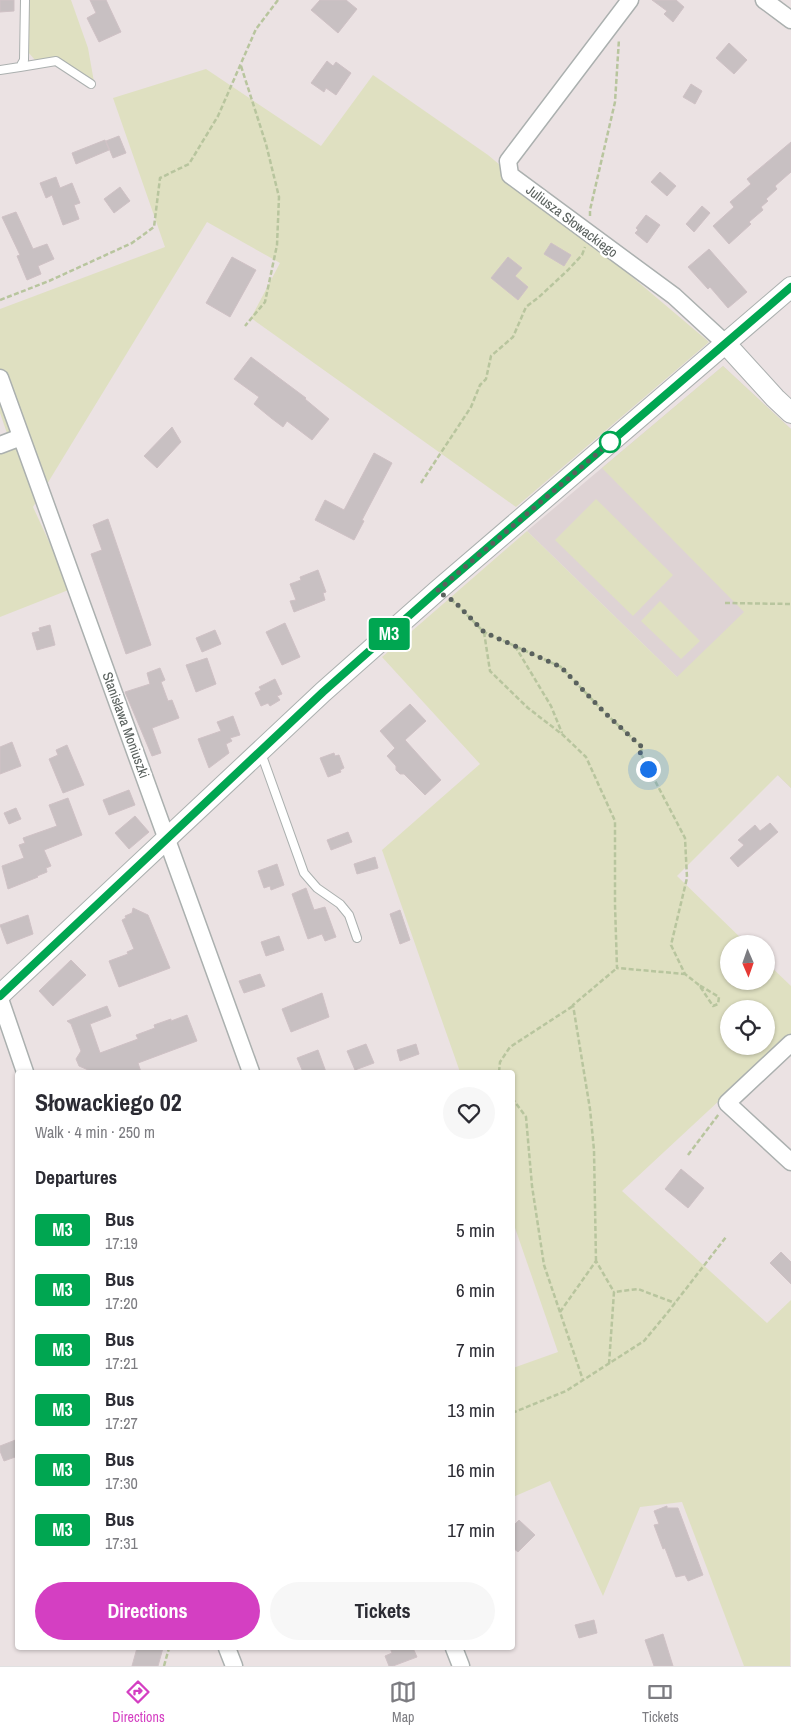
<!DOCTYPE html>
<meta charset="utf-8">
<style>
body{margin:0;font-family:"Archivo Narrow",sans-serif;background:#f7f7f7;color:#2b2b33;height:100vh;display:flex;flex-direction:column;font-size:19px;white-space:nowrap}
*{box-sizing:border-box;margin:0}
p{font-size:16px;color:#7c7c81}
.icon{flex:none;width:28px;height:28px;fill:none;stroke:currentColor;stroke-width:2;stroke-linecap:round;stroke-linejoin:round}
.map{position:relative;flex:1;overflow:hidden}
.sheet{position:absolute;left:15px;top:1070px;width:500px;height:580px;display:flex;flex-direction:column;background:#fff;border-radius:5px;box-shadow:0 1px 4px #0004}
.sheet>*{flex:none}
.badge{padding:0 10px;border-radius:4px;font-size:18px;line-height:32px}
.needle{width:32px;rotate:178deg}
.fabs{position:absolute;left:720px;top:935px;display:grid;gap:10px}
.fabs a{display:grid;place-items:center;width:55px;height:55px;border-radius:50%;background:#fff;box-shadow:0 1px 4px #0004;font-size:25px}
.you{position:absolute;width:25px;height:25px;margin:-12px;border:4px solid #fff;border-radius:50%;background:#1a73e8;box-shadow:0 0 0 8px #1a73e833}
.map>.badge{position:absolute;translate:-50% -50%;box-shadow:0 0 0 2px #fff}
h2{padding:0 20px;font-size:19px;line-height:45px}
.round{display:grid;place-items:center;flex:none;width:52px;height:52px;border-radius:26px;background:#f7f7f7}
.overview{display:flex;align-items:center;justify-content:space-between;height:85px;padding:0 20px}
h1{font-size:24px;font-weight:800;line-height:38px}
.cta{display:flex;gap:10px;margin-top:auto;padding:10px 20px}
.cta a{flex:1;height:58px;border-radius:30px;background:#d43fc2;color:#fff;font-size:20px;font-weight:800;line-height:58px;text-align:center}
.cta a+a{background:#f7f7f7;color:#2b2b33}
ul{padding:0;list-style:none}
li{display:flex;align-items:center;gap:15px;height:60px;padding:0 20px}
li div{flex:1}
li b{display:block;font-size:19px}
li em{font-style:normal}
li .badge{min-width:55px;font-weight:700;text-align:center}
.tabs{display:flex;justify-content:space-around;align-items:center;height:70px;border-top:1px solid #e1e1e2;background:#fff;font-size:14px;color:#7c7c81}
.tabs a{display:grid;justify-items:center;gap:2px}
.tabs .on{color:#d43fc2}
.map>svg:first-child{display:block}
</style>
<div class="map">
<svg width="791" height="1666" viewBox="0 0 791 1666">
<rect width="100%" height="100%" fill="#ebe2e3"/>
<!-- education -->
<path fill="#ded3d4" d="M723,366L791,429V788L527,531Z"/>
<!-- green -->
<path fill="#dfe0c1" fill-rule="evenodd" d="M28,0H71L88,48L94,82L55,57L35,60L28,52Z
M206,69L321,146L373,75L488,155L709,342L516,507L251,318L280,263L207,222L33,507L71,589L0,617V439L8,436L0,413V309L165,247L113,98Z
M723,366L791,429V788L778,775L677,876L747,944H729V981H766V962L791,986V1034L622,1191L767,1323L791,1300L790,1666H744L682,1502L640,1507L603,1596L550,1481L513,1497V1368L558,1352L513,1222L512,1072H460L382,850L480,764L382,657L527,531L677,677L744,612L602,468ZM729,1009H766V1046H729Z
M596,499L673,575L633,616L555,540Z
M660,601L700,641L681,659L641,621Z"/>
<!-- building -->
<path fill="#c8c0c2" stroke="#cfc1c5" d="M0,0H14V11L0,12Z
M90,0H106L121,32L99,42L87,18L96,13Z
M320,0H346L357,9L338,33L311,10Z
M652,0H676L684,7L673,22L664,14L667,11Z
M729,43L747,60L734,74L716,58Z
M327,61L333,66L336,62L351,73L336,95L326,88L324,92L311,83Z
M691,84L702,91L695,104L683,97Z
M119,136L126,153L113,158L106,141Z
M105,140L109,150L76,164L72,153Z
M791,142V172L775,186L777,189L766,199L768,201L761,207L763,210L749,222L751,224L729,244L713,226L734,207L730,202L751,184L747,179Z
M660,172L676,186L667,196L651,182Z
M56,177L60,188L72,183L80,203L74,205L79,219L63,225L52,195L46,198L40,183Z
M120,187L130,201L114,213L104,199Z
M702,206L710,213L694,232L686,224Z
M16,212L33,249L47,244L54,259L38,266L41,274L27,280L17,256L20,255L2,217Z
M646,215L660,225L647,243L635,233L638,230L636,228Z
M551,243L571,255L564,266L544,254Z
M709,249L747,292L728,308L710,287L708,289L688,267Z
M232,257L256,270L230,317L206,303Z
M508,257L522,268L515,276L528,287L518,300L491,278Z
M251,357L306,398L305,399L329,419L312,440L287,421L283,427L271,418L254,404L259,397L234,379Z
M172,427L181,442L157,468L144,456Z
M374,453L392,463L362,520L364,521L354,540L315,520L325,500L344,510Z
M108,519L151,645L126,654L91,554L102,550L93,525Z
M318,570L326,592L323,593L325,600L294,612L290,601L296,600L290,584L301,580L300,577Z
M285,623L300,657L282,665L266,632Z
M50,625L55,645L37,650L32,633L40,631L39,628Z
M215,630L221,644L202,652L196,638Z
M207,658L216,684L196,692L186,665Z
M160,668L165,680L161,682L168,701L172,700L179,718L152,728L161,753L152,756L125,692L150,684L147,673Z
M275,679L282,694L277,696L280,700L270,706L268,703L261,706L255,693L261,690L259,687Z
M410,704L426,721L405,740L441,780L425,795L404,774H400L396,770V766L387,756L395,748L380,731Z
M233,716L240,735L230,738L232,741L226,744L229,753L209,768L198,739L221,731L217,722Z
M12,742L21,766L0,774V747Z
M67,745L84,785L63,793L49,759L58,755L56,750Z
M334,753L335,756L339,755L344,768L340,770L341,772L328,777L320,758Z
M129,790L135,805L109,815L103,800Z
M68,798L82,835L44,850L51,866L46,868L47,872L37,876L38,877L8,889L2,866L24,858L19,845L25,843L23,838L57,826L49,805Z
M16,808L21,819L9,824L4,813Z
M135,816L149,832L129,849L115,833Z
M770,823L778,832L738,867L730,858L744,845L738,840L755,825L760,831Z
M348,832L352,842L331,850L327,840Z
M375,857L378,868L357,874L354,864Z
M277,864L284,885L271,890L270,886L264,888L258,871Z
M306,888L314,910L325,907L336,937L325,941L322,934L308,939L292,894Z
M133,908L148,915L170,968L119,987L109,961L128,954L127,952L134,949L122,920L126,918L125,916L132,913Z
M400,910L410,940L400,944L390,914Z
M28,915L33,934L7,944L0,925Z
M279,936L284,950L266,956L261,942Z
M71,960L86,975L53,1006L39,991Z
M260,974L265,986L244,993L239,981Z
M322,993L329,1017L291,1032L282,1009Z
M107,1006L111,1016L90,1024L100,1053L138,1039L136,1035L155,1028L154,1025L171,1019V1021L187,1015L197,1041L138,1063L141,1072H93L79,1066L76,1059L81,1051L71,1024L67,1021Z
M366,1044L374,1063L355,1070L347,1051Z
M416,1044L419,1054L400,1061L397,1050Z
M318,1050L326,1072H303L297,1058Z
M681,1169L704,1188L688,1208L665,1189Z
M781,1252L791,1262V1284L770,1263Z
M18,1439V1456L4,1461L0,1451V1446Z
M667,1506V1508H678L703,1575L688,1581L685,1575L676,1577L665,1548L663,1549L654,1525L659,1524L654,1511Z
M519,1520L535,1535L518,1552L512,1547V1527Z
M594,1620L597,1633L579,1638L575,1625Z
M663,1634L673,1666H654L645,1640Z
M137,1648H163L158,1666H132Z
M390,1648H413L417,1657L393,1666H389L385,1656L392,1653Z"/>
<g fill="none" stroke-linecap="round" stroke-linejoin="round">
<!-- service casing -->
<g stroke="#abb0af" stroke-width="10">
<path id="service" d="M20,67L56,61L91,84
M0,70L20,67L24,60L25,0
M261,753L304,873L317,888L340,904L349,915L357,938"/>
</g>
<!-- minor casing -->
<g stroke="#abb0af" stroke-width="19">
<path id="minor" d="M630,0L508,161L510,175L674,296L725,343
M764,0L791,20
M0,378L251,1072
M0,445L21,437
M0,999L25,1072
M791,1043L727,1103L791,1162
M227,1648L234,1666
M454,1648L461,1666"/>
</g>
<!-- tertiary casing -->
<g stroke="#abb0af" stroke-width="22">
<path id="tertiary" d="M725,343L775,398L791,413
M0,995L323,692L437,591L791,287"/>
</g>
<!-- path -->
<path stroke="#b8c59e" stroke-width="2.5" stroke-dasharray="5 2.5" stroke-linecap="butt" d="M241,66L266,144L279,197L277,245L265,302L245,326
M590,216V210L615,102L619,39
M0,300L49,281L132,243L154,227L160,178L189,164L218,116L256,29L278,0
M421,483L471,407L480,385L486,379L491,356L513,337L526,307L539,297L568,270L582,255L585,247
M451,599L484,632L561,667L606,714L643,748L640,752L685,838L687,878L671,945L685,974L699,985L713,1006L718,1004L719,997L699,985
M725,603L791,604
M484,632L490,671L528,708L563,735L586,757L615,821V905L617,968L685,974
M515,646L551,706L562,733
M499,1072L500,1062L510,1047L573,1006
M512,1098L526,1117L532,1186L544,1265L583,1380
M688,1155L719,1114
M596,1261L594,1150L590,1109L573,1005L617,968
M560,1312L596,1261L614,1292
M609,1364L614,1292L638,1289L675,1303
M512,1413L566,1391L644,1341L668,1312L726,1237
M164,1666L169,1648"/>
<!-- service -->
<use href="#service" stroke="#fff" stroke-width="8"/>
<!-- minor -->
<use href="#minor" stroke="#fff" stroke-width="16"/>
<!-- tertiary -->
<use href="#tertiary" stroke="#fff" stroke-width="20"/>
</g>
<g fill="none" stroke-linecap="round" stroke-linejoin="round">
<!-- line casing -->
<g stroke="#fff" stroke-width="11">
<path id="line" d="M0,996L323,692L437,591L791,287"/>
</g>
<!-- line -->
<use href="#line" stroke="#00a651" stroke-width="8"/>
<!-- walk -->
<path stroke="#5a615e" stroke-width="5" stroke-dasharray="0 9" d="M610,442L613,440L437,591L455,602L484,632L561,667L606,714L643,748L640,752L648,769"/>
</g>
<!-- markers -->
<circle fill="#fff" stroke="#00a651" stroke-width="2.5" cx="610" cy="442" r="10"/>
<g text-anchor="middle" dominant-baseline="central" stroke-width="5" stroke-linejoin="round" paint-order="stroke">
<!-- street labels -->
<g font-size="14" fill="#5a615e" stroke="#fff">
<text transform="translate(572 221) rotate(37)">Juliusza Słowackiego</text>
<text transform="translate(126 725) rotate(70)">Stanisława Moniuszki</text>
</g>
</g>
</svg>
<div class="fabs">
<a><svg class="needle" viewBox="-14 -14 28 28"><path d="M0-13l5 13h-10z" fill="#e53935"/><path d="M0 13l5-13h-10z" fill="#7c7c81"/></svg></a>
<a><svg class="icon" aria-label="locate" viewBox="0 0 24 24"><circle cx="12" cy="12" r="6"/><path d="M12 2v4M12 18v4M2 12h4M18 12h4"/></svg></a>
</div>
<div class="you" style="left:648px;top:769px"></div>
<b class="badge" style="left:389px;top:634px;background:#00a651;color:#fff">M3</b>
<section class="sheet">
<div class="overview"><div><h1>Słowackiego 02</h1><p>Walk · 4 min · 250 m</p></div><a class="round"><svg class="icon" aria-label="heart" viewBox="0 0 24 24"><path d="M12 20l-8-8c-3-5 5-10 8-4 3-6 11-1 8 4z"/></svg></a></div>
<h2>Departures</h2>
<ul>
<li><span class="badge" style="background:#00a651;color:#fff">M3</span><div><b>Bus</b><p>17:19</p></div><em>5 min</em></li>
<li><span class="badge" style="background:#00a651;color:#fff">M3</span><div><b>Bus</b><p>17:20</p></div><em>6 min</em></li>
<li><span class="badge" style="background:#00a651;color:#fff">M3</span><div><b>Bus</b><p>17:21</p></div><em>7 min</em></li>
<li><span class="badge" style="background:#00a651;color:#fff">M3</span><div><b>Bus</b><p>17:27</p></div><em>13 min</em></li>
<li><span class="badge" style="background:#00a651;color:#fff">M3</span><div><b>Bus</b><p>17:30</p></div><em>16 min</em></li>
<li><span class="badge" style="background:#00a651;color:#fff">M3</span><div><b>Bus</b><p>17:31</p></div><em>17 min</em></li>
</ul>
<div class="cta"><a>Directions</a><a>Tickets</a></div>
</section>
</div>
<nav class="tabs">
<a class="on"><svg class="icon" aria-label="directions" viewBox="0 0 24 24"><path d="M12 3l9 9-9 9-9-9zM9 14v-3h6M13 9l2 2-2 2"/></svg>Directions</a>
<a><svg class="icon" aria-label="map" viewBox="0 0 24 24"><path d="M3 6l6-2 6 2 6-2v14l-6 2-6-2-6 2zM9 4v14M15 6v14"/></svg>Map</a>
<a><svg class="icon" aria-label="tickets" viewBox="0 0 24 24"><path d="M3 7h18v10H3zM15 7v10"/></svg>Tickets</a>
</nav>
